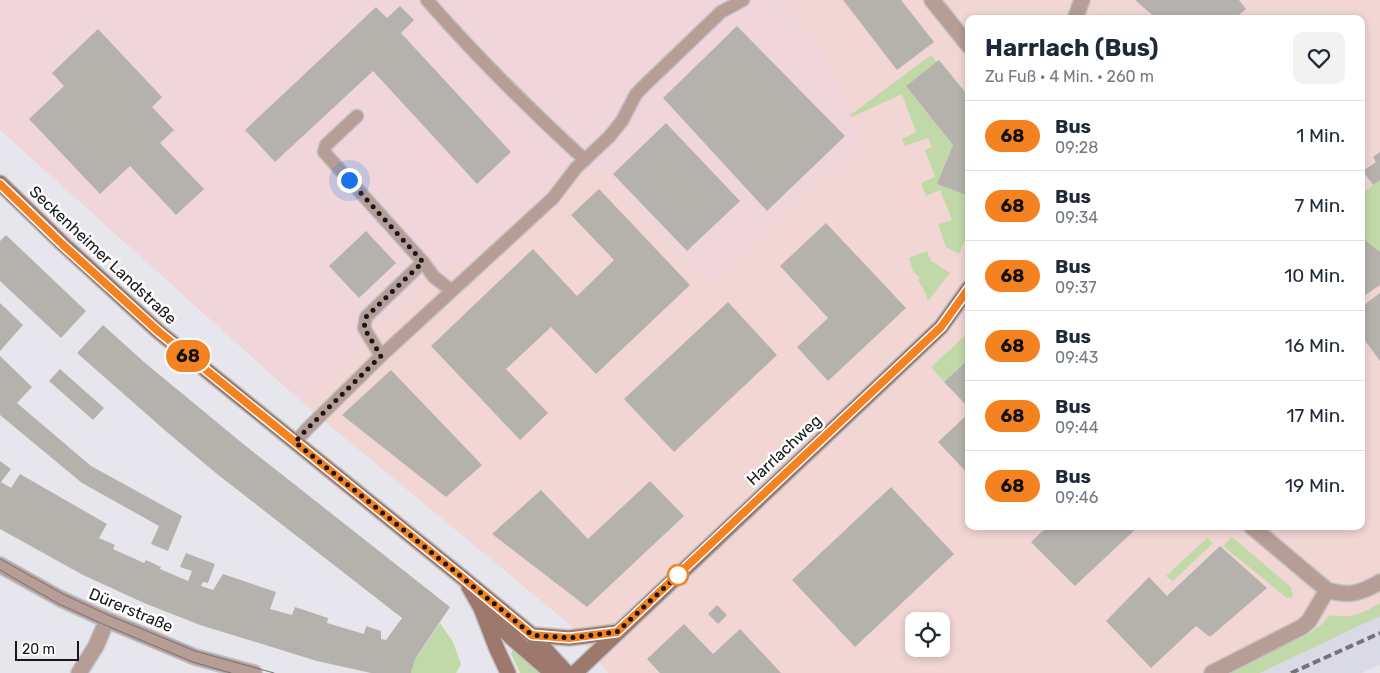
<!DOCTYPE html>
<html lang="de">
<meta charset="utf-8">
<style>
body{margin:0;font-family:Rubik,sans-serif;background:#f2f2f3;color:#1f2937;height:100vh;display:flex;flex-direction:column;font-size:19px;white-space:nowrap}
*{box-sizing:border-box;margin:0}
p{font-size:16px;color:#747a83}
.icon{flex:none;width:28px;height:28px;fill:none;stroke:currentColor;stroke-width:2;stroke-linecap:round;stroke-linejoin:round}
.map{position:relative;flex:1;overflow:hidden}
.sheet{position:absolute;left:965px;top:15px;width:400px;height:515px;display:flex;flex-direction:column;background:#fff;border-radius:10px;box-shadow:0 2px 8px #0003}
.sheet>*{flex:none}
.badge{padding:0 10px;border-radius:16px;font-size:18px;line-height:32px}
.fabs{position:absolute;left:905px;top:612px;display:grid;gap:10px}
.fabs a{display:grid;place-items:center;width:45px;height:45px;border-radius:10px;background:#fff;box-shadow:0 2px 8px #0003;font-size:25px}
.scale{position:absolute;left:15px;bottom:12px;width:64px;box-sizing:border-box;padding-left:5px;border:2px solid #18181a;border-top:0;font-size:14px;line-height:18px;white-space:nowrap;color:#18181a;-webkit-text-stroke:4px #fff;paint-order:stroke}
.you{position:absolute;width:25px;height:25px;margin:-12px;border:4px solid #fff;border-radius:50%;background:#1a73e8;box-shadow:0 0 0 8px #1a73e833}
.map>.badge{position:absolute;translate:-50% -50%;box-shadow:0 0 0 2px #fff}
.round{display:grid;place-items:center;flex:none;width:52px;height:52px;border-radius:10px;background:#f2f2f3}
.headline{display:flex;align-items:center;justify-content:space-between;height:85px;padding:0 20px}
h1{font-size:24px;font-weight:700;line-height:38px}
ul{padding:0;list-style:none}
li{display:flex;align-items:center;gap:15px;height:70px;padding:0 20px;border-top:1px solid #e0e1e3}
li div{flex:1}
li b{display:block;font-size:19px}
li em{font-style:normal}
li .badge{min-width:55px;font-weight:700;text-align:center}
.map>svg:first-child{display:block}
</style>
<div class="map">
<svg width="1380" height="673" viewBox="0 0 1380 673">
<rect width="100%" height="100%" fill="#e7e6ec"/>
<!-- commercial -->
<path fill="#f1d6d3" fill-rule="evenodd" d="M781,0H1380V603L1358,615L1341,617L1330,615L1322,624L1307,635L1227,673H608L569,624L304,404L369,338L422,290L447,264L465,262L556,174L558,165L599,170L708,287L808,31ZM969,19H1361V526H969ZM914,621H941V649H914Z"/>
<!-- built -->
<path fill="#dadae7" d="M1380,616V665L1362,673H1260Z"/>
<!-- education -->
<path fill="#f0d6da" d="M0,0H781L808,31L827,60L863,142L708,287L599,170L558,166L556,174L549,184L472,257L465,262L447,264L422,290L369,338L304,404L0,130Z"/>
<!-- green -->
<path fill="#c1d9a8" d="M931,55L937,62L906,86L953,145L937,184L969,196V230L959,254L946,247L938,224L952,220L940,190L926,196L921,183L935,177L925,150L932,147L928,138L905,146L902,139L916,132L902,94L852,117L849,116Z
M1380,180V252L1361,237V194Z
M927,251L931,261L950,273L928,301L925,292L918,280L920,278L913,271L909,258Z
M969,332V359L944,382L931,367Z
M1232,537L1291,587L1293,597L1287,598L1223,546Z
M1207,538L1213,543L1173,581L1166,576Z
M1380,603V616L1260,673H1227L1307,635L1322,624L1330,615C1353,619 1360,614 1380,603Z
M440,623L453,642L461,664L456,673H411L415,659Z
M515,650L540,672L539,673H520L511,654L512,651Z"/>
<!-- building -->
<path fill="#b5b2ad" d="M843,0H901L934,42L897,70Z
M1135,0H1239L1246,9L1234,19H1157Z
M400,6L414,20L401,33L511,152L477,184L373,71L275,162L245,130L376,7L387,18Z
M737,26L845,136L767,211L663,98Z
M98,29L162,97L152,107L174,130L160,143L204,189L176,215L130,166L100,194L29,119L64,86L52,73Z
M939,60L969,97V196L937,184L953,145L906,86Z
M666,123L740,201L687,251L613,174Z
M1380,152V180L1373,185L1363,171L1376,162L1373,157Z
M599,189L690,285L596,374L551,327L506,369L548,413L520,440L431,346L533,249L577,296L614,260L571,215Z
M826,223L906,308L828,381L797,347L828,318L780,266Z
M366,231L396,263L359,298L329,266Z
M6,235L86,311L61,338L0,281V241Z
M1361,237L1380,252V285L1361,298Z
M1380,293V361L1361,335V307Z
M728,302L777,355L674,452L624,399Z
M0,303L23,325L0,351Z
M103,325L144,362L242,443L450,607L415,659L411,673H371L317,661L200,625L144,603L83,575L0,529V461L11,469L1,482L11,488L20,474L107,524L99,538L115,545L113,549L144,563L146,560L161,567L160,569L188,581L192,571L180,567L186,553L215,564L208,583L203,582L201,586L213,590L223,574L276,592L270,609L292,615L295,607L328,618L327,623L364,634L366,626L381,631V639L386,640L402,618L217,474L168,433L77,353Z
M0,356L32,387L17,403L91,466L182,516L168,551L151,544L159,526L82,483L0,415Z
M969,359V408L944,382Z
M60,369L104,408L93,420L49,381Z
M391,370L482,465L446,497L342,415Z
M969,413V475L938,442Z
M650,481L684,516L587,607L492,534L541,490L588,539Z
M891,487L954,554L855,647L792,580Z
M1048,526H1139L1075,586L1031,542Z
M1220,546L1267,588L1210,637L1196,626L1151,668L1106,621L1149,577L1167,596Z
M717,605L727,615L718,624L708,614Z
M684,624L713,654L740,629L781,673H660L647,659Z"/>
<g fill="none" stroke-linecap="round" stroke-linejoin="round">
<!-- lane casing -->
<g stroke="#c2c1c6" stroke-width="15">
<path id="lane" d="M427,0C476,56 529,109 585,160
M357,116L326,145L324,152L423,262L434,277L452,291
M381,356L364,328L366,317L423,262
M295,442L308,428L381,356L553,198L576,168L609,137L622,121L636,94L647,83L721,12L743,0"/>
</g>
<!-- street casing -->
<g stroke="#c2c1c6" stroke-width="18">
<path id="street" d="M932,0L969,46
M1075,19L1082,0
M1251,526L1327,590C1349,597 1361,593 1380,582
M0,565L61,599L107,620L195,657L254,673
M79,673L96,646L107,620
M1212,673L1302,627L1309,621L1327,590"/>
</g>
<!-- secondary casing -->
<g stroke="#c2c1c6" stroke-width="18">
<path id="secondary" d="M0,183L62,243L159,332L463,578L532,635L567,673
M469,587L481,608L496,647L508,673
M486,613L513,639L552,673
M532,635L569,638L617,632
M575,673L941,327L969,288"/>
</g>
<!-- lane -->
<use href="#lane" stroke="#b69d95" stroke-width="12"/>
<!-- street -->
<use href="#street" stroke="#b69d95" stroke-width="15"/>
<!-- secondary -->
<use href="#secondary" stroke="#9d786d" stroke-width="15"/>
<!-- tram -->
<path stroke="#747478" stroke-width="1" d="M0,559L63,594L108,615L195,651L274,673
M0,570L59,604L105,625L193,662L231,673"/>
<!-- rail -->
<path stroke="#747478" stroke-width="4" stroke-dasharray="8 4" stroke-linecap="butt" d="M1291,673L1380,633"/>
</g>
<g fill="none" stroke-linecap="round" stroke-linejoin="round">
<!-- line casing -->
<g stroke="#fff" stroke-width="11">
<path id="line" d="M0,184L62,244L159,332L463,578L532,635L569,638L617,632L941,327L969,288"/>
</g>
<!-- line -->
<use href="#line" stroke="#f58220" stroke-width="8"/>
<!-- walk -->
<path stroke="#18181a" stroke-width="5" stroke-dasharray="0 9" d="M349,180L423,262L366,317L364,328L381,356L308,428L295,442L463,578L532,635L569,638L617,632L678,575"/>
</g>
<!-- markers -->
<circle fill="#fff" stroke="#f58220" stroke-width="2.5" cx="678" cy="575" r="10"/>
<g text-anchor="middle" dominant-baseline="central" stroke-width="5" stroke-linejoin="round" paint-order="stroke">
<!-- street labels -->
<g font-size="16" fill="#18181a" stroke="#fff">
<text transform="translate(103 255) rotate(43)">Seckenheimer Landstraße</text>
<text transform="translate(784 450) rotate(-43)">Harrlachweg</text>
<text transform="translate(131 610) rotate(23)">Dürerstraße</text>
</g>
</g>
</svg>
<div class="fabs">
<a><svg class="icon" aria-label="locate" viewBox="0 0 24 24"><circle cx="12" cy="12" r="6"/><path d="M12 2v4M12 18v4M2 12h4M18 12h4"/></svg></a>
</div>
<div class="scale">20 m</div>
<div class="you" style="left:349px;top:180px"></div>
<b class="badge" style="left:188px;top:356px;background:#f58220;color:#111">68</b>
<section class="sheet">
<div class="headline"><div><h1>Harrlach (Bus)</h1><p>Zu Fuß · 4 Min. · 260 m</p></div><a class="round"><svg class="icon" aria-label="heart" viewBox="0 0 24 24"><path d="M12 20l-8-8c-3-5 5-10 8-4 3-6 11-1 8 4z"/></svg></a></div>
<ul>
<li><span class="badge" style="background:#f58220;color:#111">68</span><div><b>Bus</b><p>09:28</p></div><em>1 Min.</em></li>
<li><span class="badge" style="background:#f58220;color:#111">68</span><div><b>Bus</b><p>09:34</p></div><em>7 Min.</em></li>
<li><span class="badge" style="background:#f58220;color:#111">68</span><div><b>Bus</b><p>09:37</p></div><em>10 Min.</em></li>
<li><span class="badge" style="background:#f58220;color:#111">68</span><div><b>Bus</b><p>09:43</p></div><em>16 Min.</em></li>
<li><span class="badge" style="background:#f58220;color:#111">68</span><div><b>Bus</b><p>09:44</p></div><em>17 Min.</em></li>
<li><span class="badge" style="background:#f58220;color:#111">68</span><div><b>Bus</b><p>09:46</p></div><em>19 Min.</em></li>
</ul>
</section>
</div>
